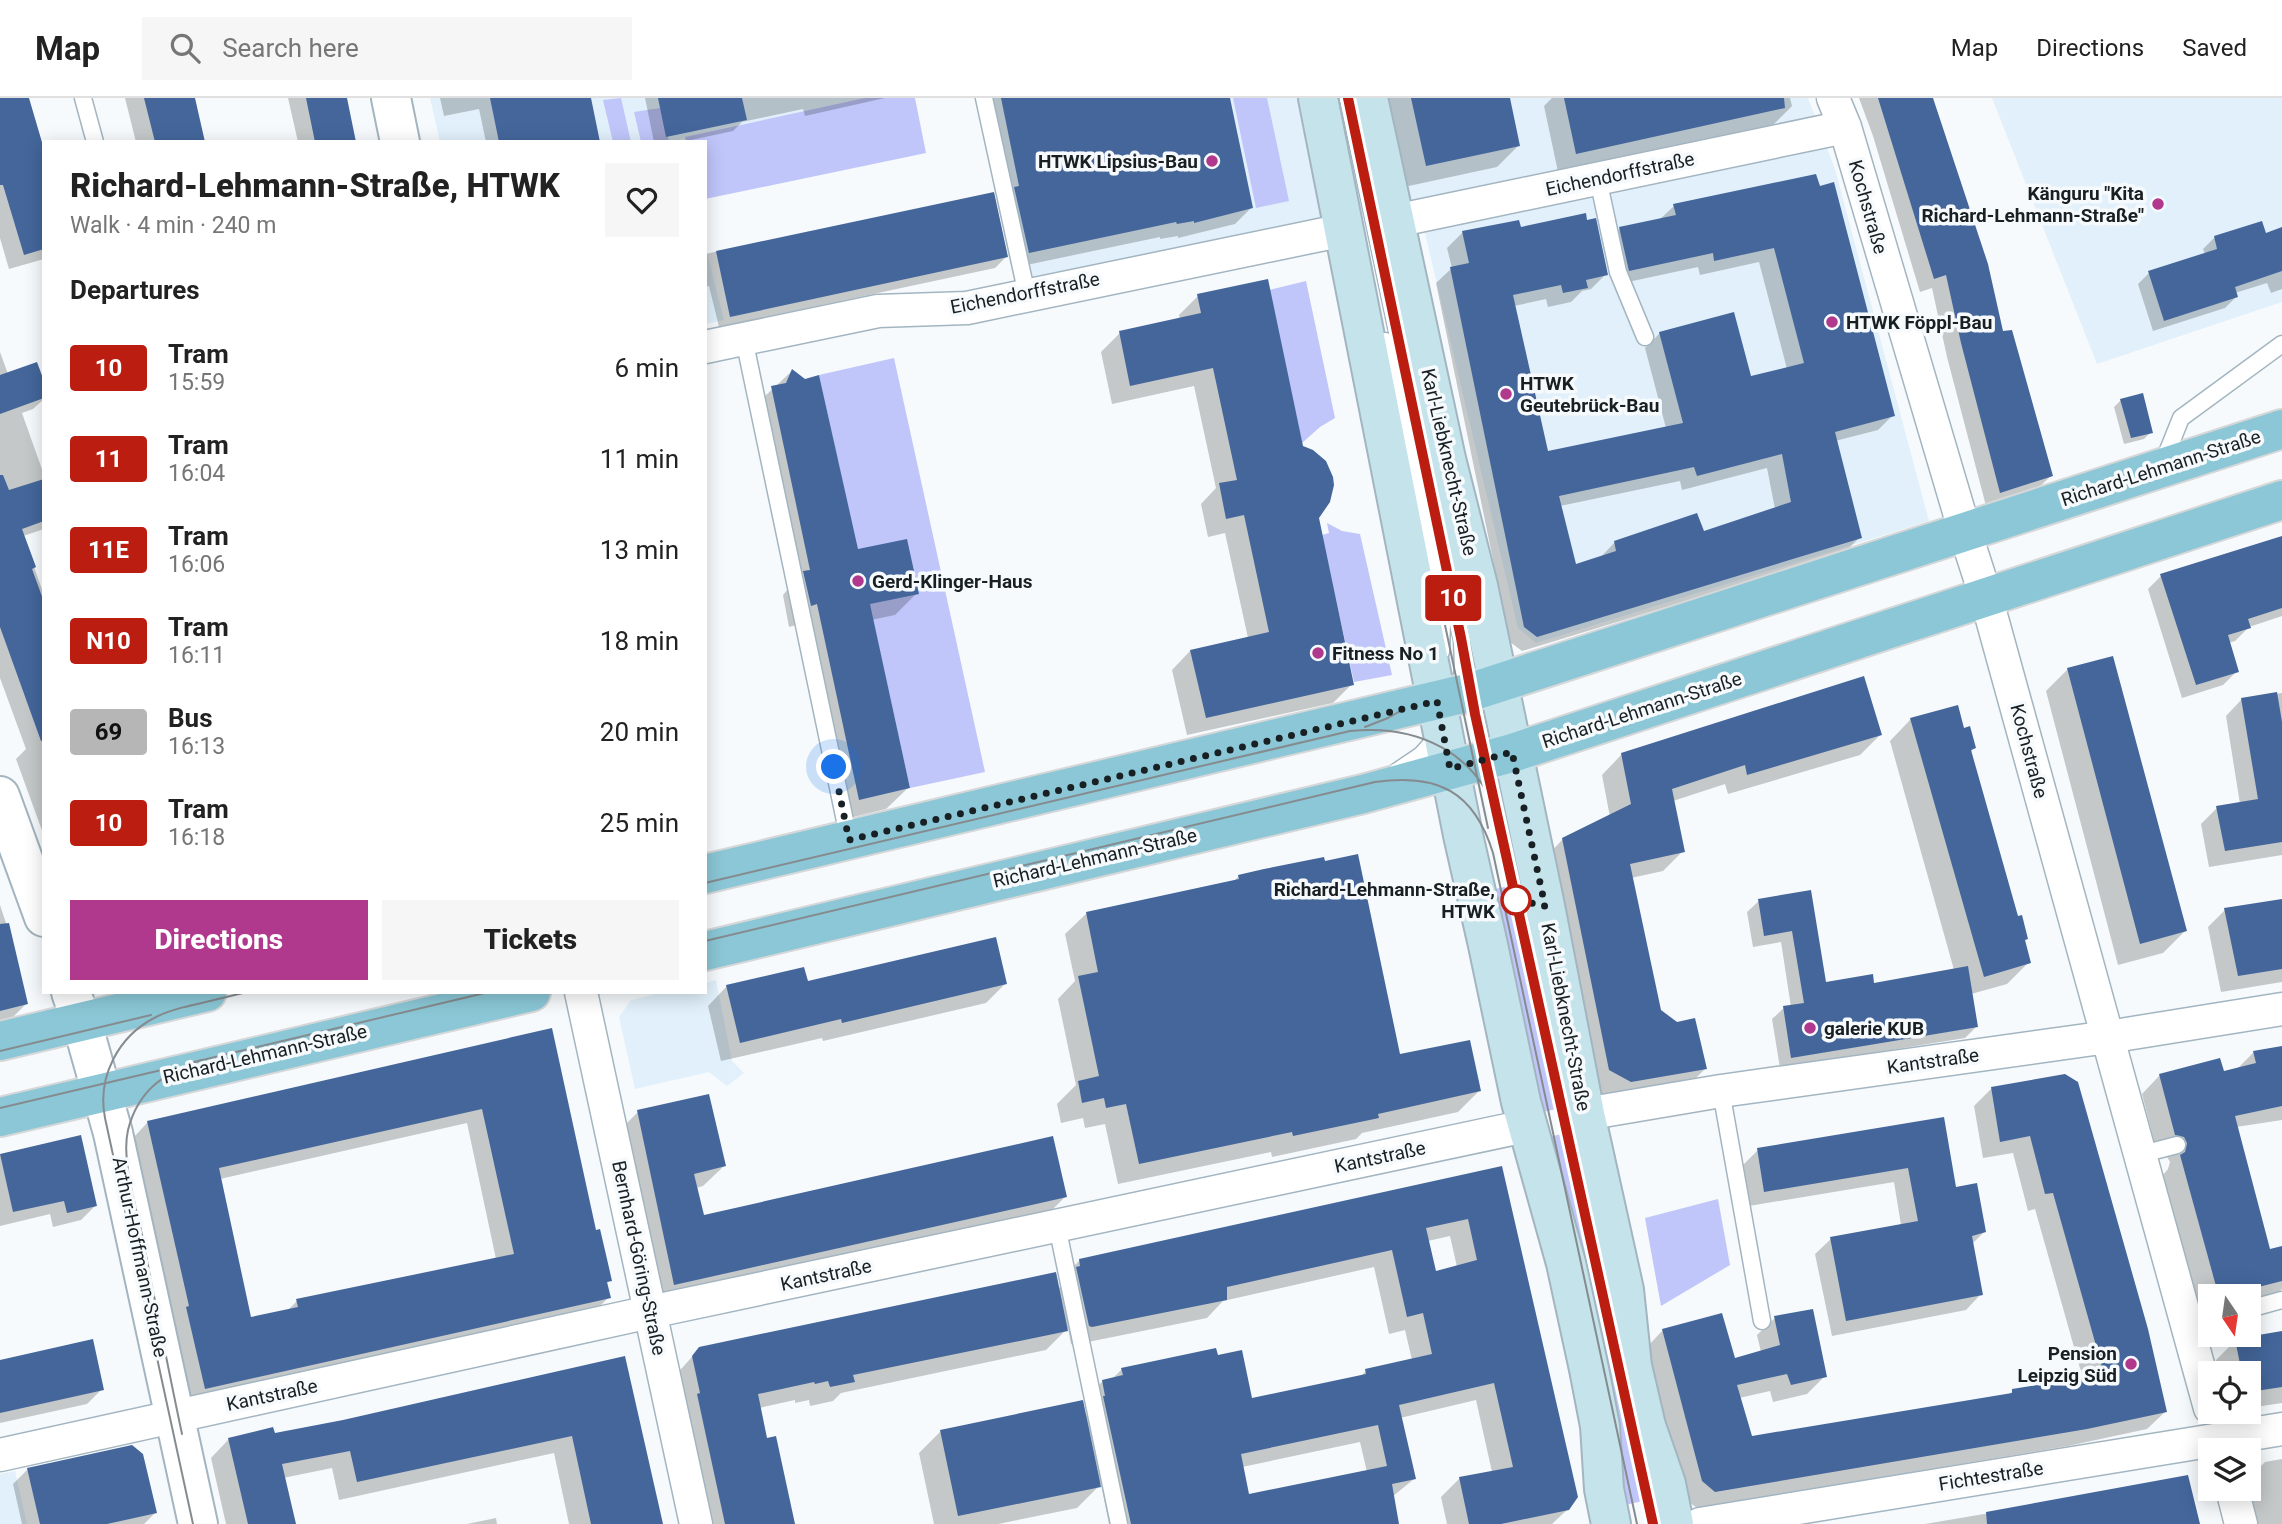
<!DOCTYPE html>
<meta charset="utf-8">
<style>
body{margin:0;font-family:Roboto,sans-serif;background:#f6f6f6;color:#222;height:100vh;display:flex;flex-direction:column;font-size:26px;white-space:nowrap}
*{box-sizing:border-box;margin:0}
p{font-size:23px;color:#767676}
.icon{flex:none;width:38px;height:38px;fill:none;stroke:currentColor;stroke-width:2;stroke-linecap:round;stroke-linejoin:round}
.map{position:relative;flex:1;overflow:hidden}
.panel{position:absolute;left:42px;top:42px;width:665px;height:854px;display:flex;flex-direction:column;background:#fff;border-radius:0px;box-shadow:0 4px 18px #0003}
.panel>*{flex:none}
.badge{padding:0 14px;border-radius:5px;font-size:24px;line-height:46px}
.needle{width:46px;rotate:167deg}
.fabs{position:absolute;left:2198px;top:1186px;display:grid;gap:14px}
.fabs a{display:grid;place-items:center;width:63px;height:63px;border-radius:0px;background:#fff;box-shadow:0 4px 18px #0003;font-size:35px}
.you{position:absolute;width:35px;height:35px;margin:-18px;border:5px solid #fff;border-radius:50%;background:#1a73e8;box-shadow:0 0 0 10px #1a73e833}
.map>.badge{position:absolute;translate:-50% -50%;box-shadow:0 0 0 4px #fff}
h2{padding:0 28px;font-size:26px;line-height:63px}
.round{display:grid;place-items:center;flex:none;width:74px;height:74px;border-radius:0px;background:#f6f6f6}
.head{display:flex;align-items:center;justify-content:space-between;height:119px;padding:0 28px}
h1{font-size:33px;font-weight:800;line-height:52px}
.action{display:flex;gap:14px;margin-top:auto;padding:14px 28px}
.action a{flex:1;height:80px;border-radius:0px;background:#b1398d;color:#fff;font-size:28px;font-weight:800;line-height:80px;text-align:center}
.action a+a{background:#f6f6f6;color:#222}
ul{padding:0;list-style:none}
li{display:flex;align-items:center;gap:21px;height:91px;padding:0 28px}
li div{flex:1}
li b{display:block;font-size:26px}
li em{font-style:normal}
li .badge{min-width:77px;font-weight:700;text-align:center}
header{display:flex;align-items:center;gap:42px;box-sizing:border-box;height:98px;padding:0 35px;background:#fff;border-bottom:2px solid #e0e0e0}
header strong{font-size:33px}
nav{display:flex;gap:38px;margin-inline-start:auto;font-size:24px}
.search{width:490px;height:63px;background:#f6f6f6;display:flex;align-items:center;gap:18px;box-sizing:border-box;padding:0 24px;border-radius:0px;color:#767676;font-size:26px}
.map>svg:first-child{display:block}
</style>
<header>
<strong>Map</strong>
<div class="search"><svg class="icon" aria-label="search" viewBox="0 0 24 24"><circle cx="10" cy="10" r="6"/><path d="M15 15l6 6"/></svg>Search here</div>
<nav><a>Map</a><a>Directions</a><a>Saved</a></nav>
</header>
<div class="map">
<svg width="2282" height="1426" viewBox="0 0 2282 1426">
<rect width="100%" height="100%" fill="#f6fafc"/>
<!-- built -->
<path fill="#e1f0fb" d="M430,0H867L679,41V44H440Z
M975,0H1808L1835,71L1929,423L1536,545L1518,530L1417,101L1014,183Z
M1992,0H2282V204L2097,266Z
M705,147L724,222L705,226Z
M716,882L732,963L744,975L727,988L709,974L635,991L619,919L631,902L664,894H705V885Z
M15,1373L27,1426H0V1376Z"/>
<!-- green -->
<path fill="#c0c6fa" d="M621,0L631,44H613L603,2Z
M865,0H915L926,55L705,101V44H686L685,39Z
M1233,0H1267L1289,103L1256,110Z
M660,10L669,44H641L634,14Z
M1306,183L1335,320L1320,329L1302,345L1269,192Z
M894,260L985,674L910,690L819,277Z
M1327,425L1342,433L1360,436L1392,577L1354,584L1322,437L1329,435Z
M1519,786L1565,1009L1543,1014L1495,791Z
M1571,1034L1662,1399L1615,1409L1548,1039Z
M1718,1101L1730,1167L1661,1208L1645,1120Z"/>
<!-- shadow -->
<path fill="#0003" fill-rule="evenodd" d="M0,0H27L44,57V161L9,171L0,140Z
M125,0H192L203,44H136Z
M288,0H345L354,44H298Z
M440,0H589L599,44H486L479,11L444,18Z
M645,0H885L805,18L803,11L742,24L733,33L682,44H654Z
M981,0H1228L1251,110L1235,126L1178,140V138L1160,141V139L1012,170L999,107L1003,103Z
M1386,0H1508L1518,48L1497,69L1404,89Z
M1552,0H1790L1792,8L1773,27L1558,74L1544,8Z
M1859,0H1930L2001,235L2051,378L2037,391L1986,408L1947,259L1932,190L1920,194L1873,38Z
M1815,78L1893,317L1878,332L1835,343L1860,439L1845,454L1522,553L1510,544L1436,185L1452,170L1447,150L1462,135L1519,131L1606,176L1591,191L1582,193L1571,204L1548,209L1546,201L1514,208L1547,355L1666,330L1645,250L1660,235L1750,280L1787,271L1759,164L1700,177L1698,169L1614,187L1605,146L1620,131L1659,122L1674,108ZM1767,370L1775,411L1703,435L1614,445L1599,461L1574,468L1560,408L1680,383L1682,392Z
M992,96L1006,159L995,170L719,229L709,188L705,189V156Z
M2282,131V191L2271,195L2267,185L2235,195L2236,199L2225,210L2153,233L2138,186L2149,175L2205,156L2203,151L2214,140L2265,137Z
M1198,198L1317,419L1352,586L1333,605L1187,637L1172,572L1190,553L1248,540L1225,435L1208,439L1201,406L1216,390L1194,288L1112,306L1101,254L1120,235L1180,222L1179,217Z
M0,254L8,276L44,288V301L33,311L22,315L44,377V431L23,438L44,497V738L16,661L26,651L0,580Z
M792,273L856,453L917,495L895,517L871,522L908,690L886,711L837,723L796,527L789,529L783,497L788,491L750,312Z
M2121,302L2151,334L2144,341L2124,346L2114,309Z
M2282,439V518L2249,529L2235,543L2228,545L2237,573L2223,587L2182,600L2148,491L2161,478Z
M2068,571L2185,833L2163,855L2118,867L2046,593Z
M2282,595V757L2209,769L2201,726L2217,710L2240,706L2226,618L2242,601Z
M1911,621L1963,632L1974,650L1970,655L2017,820L2026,841L2023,844L2029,864L2007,886L1971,896L1976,929L1965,940L1780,970L1772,921L1784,910L1791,909L1781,844L1753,849L1747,814L1759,803L1810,794L1825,886L1873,887L1954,872L1890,643Z
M1880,637L1860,657L1728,696L1725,686L1673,703L1683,753L1663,773L1631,780L1660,913L1705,971L1685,991L1610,1004L1589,992L1543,762L1563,741L1610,719L1602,677L1622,656Z
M1239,778L1399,958L1479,993L1458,1014L1362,1035L1356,1041L1272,1059L1271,1054L1118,1086L1105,1026L1085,1030L1083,1020L1061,1025L1057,1006L1076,987L1058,901L1075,883L1065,836L1087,815L1232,785Z
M2282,802V884L2221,894L2208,829L2225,812Z
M0,807L7,828L26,906L11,921L0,923Z
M806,885L1005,886L986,905L823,943L822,940L721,963L708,908L727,888Z
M551,932L594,1134L610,1182L606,1186L609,1199L593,1215L190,1305L172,1226L174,1223L133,1040L148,1024ZM467,1025L496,1161L297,1203L287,1213L250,1221L220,1081Z
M2282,950V1022L2236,1029L2268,1153L2282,1149V1191L2274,1198L2249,1204V1199H2210V1214L2201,1217L2163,1077L2168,1071L2170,1064L2166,1057L2157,1054L2142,996L2160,977L2223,975L2236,972L2254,954Z
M2065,978L2165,1314L2147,1331L2068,1348L1697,1410L1685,1401L1646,1250L1663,1232L1734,1262L1761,1254L1757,1237L1775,1220L1825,1278L1807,1296L1773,1304L1770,1293L1739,1300L1751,1340L2008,1297L2013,1293L2083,1281L2035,1111L2028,1113L2013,1055L1983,1060L1974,1008L1992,990Z
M638,1014L724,1068L703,1088L696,1090L702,1119L1065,1099L1045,1119L654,1206L618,1034Z
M1943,1021L1954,1091L1984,1134L1972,1146L1981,1196L1966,1212L1832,1238L1815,1156L1831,1141L1901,1127L1894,1084L1749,1108L1743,1067L1758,1052Z
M80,1039L96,1107L81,1122L53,1129L50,1116L0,1128V1057Z
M1501,1070L1568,1411L1552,1426H1447L1441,1399L1459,1381L1492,1374L1476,1302L1400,1320L1414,1381L1392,1399L1398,1426H1109L1101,1386L1077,1410L998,1426H934L919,1355L941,1333L1084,1319L1088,1316L1085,1301L1103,1283L1112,1281L1122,1271L1216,1259L1251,1302L1360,1279L1366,1273L1412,1262L1405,1232L1389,1236L1374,1169L1223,1203L1207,1220L1073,1247L1071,1246L1068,1230L1046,1252L841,1295L833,1303L810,1308L809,1302L795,1305V1302L759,1310L766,1342L794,1426H702L673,1280L700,1250L1058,1191L1063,1186L1062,1180L1080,1162ZM1450,1138L1457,1169L1435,1175L1428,1143ZM1360,1344L1367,1374L1248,1398L1242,1369Z
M2282,1235V1305L2249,1310V1276H2219L2216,1262L2236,1242Z
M623,1260L661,1426H569L554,1355L339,1402L332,1370L283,1380L294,1426H226L211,1360L229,1341L273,1337L344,1323Z
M0,1264L102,1291L87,1306L0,1325Z
M2282,1361V1426H2257L2249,1391V1380L2265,1364Z
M28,1371L155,1415L144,1426H22L13,1386Z
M2067,1402L2198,1426H1925Z
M496,1420L497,1426H467Z"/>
<!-- building -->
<path fill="#44669b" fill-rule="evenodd" d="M0,0H29L44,51V151L24,157L3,87H0Z
M144,0H195L205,44H155Z
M306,0H347L356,44H315Z
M490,0H591L600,44H499Z
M658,0H742L747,22L666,39Z
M1001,0H1230L1253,110L1194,125V123L1177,126L1176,124L1029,155L1014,89L1019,88Z
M1411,0H1510L1520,48L1426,68Z
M1564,0H1784L1785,10L1576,56Z
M1878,0H1933L1988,166L2003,233L2012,232L2053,378L2000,395L1961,245L1946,177L1934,181Z
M1816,76L1820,88L1834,84L1895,318L1835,334L1862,440L1537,539L1524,529L1450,169L1469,165L1462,133L1519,122L1521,129L1586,115L1587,122L1596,120L1608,177L1586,182L1588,190L1563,195L1561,187L1513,197L1548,353L1683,325L1659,234L1734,214L1751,278L1804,265L1774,150L1714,163L1713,155L1629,173L1619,129L1676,117L1673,106ZM1782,356L1791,404L1704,433L1697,415L1614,443L1616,453L1576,466L1559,398L1694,369L1697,378Z
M994,94L1008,159L730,219L716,153Z
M2262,123L2266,135L2282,129V173L2235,189L2238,199L2164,223L2148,173L2217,151L2214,138Z
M1268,181L1303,348L1313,352L1326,363L1333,379L1334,387L1330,404L1319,420L1354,587L1206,620L1190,552L1269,534L1244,417L1226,421L1219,385L1237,382L1213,270L1130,288L1119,233L1201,215L1197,196Z
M37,264L44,283V300L0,316V277Z
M792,271L805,281L819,277L858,451L907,441L919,496L870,506L910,690L859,702L817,506L811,508L803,473L810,472L771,288L786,285Z
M2143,295L2153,335L2131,340L2120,301Z
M0,377H3L9,392L44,381V423L22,431L36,469L32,471L44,504V642L41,643L0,529Z
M2282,438V510L2248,521L2251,530L2228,537L2239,574L2196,587L2160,476Z
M2113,558L2187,833L2140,846L2067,570Z
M1864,578L1882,637L1747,677L1745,667L1672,691L1685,754L1630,766L1661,912L1677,924L1695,920L1707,971L1631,984L1609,972L1562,740L1631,706L1621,655Z
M2277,594L2282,624V744L2225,753L2216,708L2258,701L2241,600Z
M1958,607L1964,630L1970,628L1976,650L1971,652L2018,818L2022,817L2028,841L2025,842L2031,865L1984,879L1910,620Z
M1358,756L1400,956L1470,942L1481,993L1378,1016L1379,1020L1293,1038L1292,1034L1139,1066L1126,1006L1106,1010L1104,1000L1082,1005L1078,983L1099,978L1078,878L1098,874L1086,814L1239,781L1238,777L1264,771L1324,759L1325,763Z
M1811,792L1826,884L1873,876L1874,885L1968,868L1978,929L1791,960L1783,908L1804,905L1792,833L1764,838L1758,801Z
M2282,801V871L2238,878L2224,810Z
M9,825L28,906L0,913V826Z
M996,839L1007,886L842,925L841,921L740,945L726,887L804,869L808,883Z
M552,930L596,1132L600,1131L607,1161L612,1183L607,1184L611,1200L205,1291L186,1209L189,1208L147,1023ZM482,1011L514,1156L296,1201L298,1209L251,1219L219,1070Z
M2282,948V1008L2235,1018L2270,1151L2282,1148V1183L2219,1199L2180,1057L2185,1054L2187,1045L2184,1039L2175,1037L2159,976L2220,960L2224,973L2256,965L2253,953Z
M2065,976L2078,984L2148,1231L2167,1314L2087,1331L1715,1394L1702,1383L1662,1231L1722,1215L1735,1260L1780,1247L1774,1218L1813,1211L1827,1279L1791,1287L1787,1276L1737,1287L1752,1338L2012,1295V1291L2104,1276L2053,1095L2045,1096L2030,1038L2000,1044L1991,989Z
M709,996L726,1068L694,1076L704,1117L1053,1038L1067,1099L674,1187L637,1012Z
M1944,1019L1956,1089L1977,1085L1986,1134L1972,1138L1983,1197L1846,1223L1830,1139L1918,1123L1908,1070L1764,1094L1757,1050Z
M81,1037L97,1108L67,1115L64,1103L13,1114L0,1056Z
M1502,1068L1578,1399L1569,1412L1501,1426H1469L1459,1379L1513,1369L1494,1285L1399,1307L1416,1381L1392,1386L1399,1426H1131L1103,1298H1105L1102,1282L1123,1277L1121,1270L1216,1250L1218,1257L1242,1252L1252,1300L1366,1276L1365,1271L1432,1256L1423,1215L1407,1219L1392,1152L1227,1189V1202L1092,1229L1089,1228L1076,1169L1080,1168L1079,1161ZM1468,1121L1477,1162L1436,1173L1426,1130ZM1378,1327L1387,1368L1249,1396L1241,1356Z
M1056,1174L1068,1233L853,1277L855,1284L830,1289L828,1283L815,1286L814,1284L758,1296L767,1340L776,1338L795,1426H725L697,1296L700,1295L692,1258L699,1249Z
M2282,1233V1289L2249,1294V1276H2242L2235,1241Z
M93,1241L104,1292L0,1315V1262Z
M625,1258L663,1426H591L572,1338L357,1384L350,1353L282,1366L296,1426H248L228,1340L273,1329L275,1335L343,1322Z
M1083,1302L1101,1389L958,1418L940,1332Z
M132,1347L143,1356L157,1415L107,1426H40L27,1370Z
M2188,1377L2200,1426H1987L1986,1414Z"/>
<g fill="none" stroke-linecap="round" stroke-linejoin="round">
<!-- service casing -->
<g stroke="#a3b5c1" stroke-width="19">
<path id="service" d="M83,0L95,44
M984,0L1027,197
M1348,0L1462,542L1463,571L1459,598
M1598,81L1618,174L1645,239
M744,241L849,742
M1385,243L1438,494L1442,525L1441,554
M2162,367L2181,320L2282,246
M1396,674L1421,657L1440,636
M1721,993L1762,1223
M2139,1057L2177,1047
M1057,1128L1119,1426
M2249,1211L2282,1202
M2187,1227L2210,1221"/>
</g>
<!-- minor casing -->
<g stroke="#a3b5c1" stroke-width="35">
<path id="minor" d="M1833,0L1845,29L1965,434L1986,499L2210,1310
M1395,123L1845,29
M705,249L878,213L967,210L1344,132
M581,894L696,1426
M1585,1016L1721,993L2108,939L2282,911
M0,1357L650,1214L1526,1028
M2232,1391L2241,1426
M1700,1426L2282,1331"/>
</g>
<!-- tertiary casing -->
<g stroke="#a3b5c1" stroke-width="42">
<path id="tertiary" d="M391,0L400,44
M0,698L44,819
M71,894L84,932L113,1035L198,1426"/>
</g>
<!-- secondary casing -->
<g stroke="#a3b5c1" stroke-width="42">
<path id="secondary" d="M1318,0L1463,737L1488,847L1521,1004L1566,1165L1589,1271L1600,1328L1604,1391L1611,1426
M1368,0L1446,361L1478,488L1545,808L1585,1016L1624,1192L1632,1268L1646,1328L1666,1386L1674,1426"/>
</g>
<!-- primary casing -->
<g stroke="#d6d7d8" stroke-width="42">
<path id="primary" d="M705,776L1471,594L2282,331
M705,853L1363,696L1512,655L2282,402
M0,943L207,894
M0,1019L531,894"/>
</g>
<!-- service -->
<use href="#service" stroke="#fff" stroke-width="16"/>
<!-- minor -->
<use href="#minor" stroke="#fff" stroke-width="32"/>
<!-- tertiary -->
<use href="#tertiary" stroke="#fff" stroke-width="38"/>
<!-- secondary -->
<use href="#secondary" stroke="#c5e3eb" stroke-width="38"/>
<!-- primary -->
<use href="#primary" stroke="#8bc7d6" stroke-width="38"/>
<!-- tram -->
<path stroke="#858b8e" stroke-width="2" d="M1438,494L1488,730
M1462,542L1493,696
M1365,629L1388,620L1404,611
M705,785L1350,633C1417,626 1478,654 1499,722L1653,1426
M705,843L1375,684C1437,675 1474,693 1493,755L1637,1426
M192,907C180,910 167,913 156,919C118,938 97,979 105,1020L193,1426
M185,909L247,894
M0,953L151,917
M194,964L489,894
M0,1010L170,970
M182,1336C168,1270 155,1203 142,1137C136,1107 121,1062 128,1032C138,992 165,974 201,962"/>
</g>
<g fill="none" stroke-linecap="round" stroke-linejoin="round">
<!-- line casing -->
<g stroke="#fff" stroke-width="16">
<path id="line" d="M1348,0L1461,540L1475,616L1653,1426"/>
</g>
<!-- line -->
<use href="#line" stroke="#bb1e10" stroke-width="10"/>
<!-- walk -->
<path stroke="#192024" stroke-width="7" stroke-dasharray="0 12.6" d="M834,669L849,742L1437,603L1450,671L1512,654L1545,808L1516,802"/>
</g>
<!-- markers -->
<g fill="#b1398d" stroke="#f6fafc" stroke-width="2.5">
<circle cx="1212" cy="63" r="7"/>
<circle cx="2158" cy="106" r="7"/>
<circle cx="1832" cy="224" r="7"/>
<circle cx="1506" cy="296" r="7"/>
<circle cx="858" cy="483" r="7"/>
<circle cx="1318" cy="555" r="7"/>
<circle cx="1810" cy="930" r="7"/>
<circle cx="2131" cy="1266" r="7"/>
</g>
<circle fill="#fff" stroke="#bb1e10" stroke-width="3.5" cx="1516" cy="802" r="14"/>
<g text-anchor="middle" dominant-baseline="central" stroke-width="7" stroke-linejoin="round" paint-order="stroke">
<!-- poi labels -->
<g font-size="19" font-weight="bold" fill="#192024" stroke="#f6fafc" text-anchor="start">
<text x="1198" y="63" text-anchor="end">HTWK Lipsius-Bau</text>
<text x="2144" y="95" text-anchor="end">Känguru "Kita<tspan x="2144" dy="22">Richard-Lehmann-Straße"</tspan></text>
<text x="1846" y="224">HTWK Föppl-Bau</text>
<text x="1520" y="285">HTWK<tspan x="1520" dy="22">Geutebrück-Bau</tspan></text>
<text x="872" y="483">Gerd-Klinger-Haus</text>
<text x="1332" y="555">Fitness No 1</text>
<text x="1824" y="930">galerie KUB</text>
<text x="2117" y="1255" text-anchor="end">Pension<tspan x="2117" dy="22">Leipzig Süd</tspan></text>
</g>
<!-- street labels -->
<g font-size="19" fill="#192024" stroke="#f6fafc">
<text transform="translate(1620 76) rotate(-12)">Eichendorffstraße</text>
<text transform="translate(1868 109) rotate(74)">Kochstraße</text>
<text transform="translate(1025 195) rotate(-11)">Eichendorffstraße</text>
<text transform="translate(1449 364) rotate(77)">Karl-Liebknecht-Straße</text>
<text transform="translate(2161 370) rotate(-18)">Richard-Lehmann-Straße</text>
<text transform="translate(1642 612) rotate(-18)">Richard-Lehmann-Straße</text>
<text transform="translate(2029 653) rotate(75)">Kochstraße</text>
<text transform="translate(1095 760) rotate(-13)">Richard-Lehmann-Straße</text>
<text transform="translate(1566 919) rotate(79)">Karl-Liebknecht-Straße</text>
<text transform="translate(265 956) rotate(-13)">Richard-Lehmann-Straße</text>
<text transform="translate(1933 963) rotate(-8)">Kantstraße</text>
<text transform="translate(1380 1059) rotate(-12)">Kantstraße</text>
<text transform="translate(140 1159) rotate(78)">Arthur-Hoffmann-Straße</text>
<text transform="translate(639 1160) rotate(78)">Bernhard-Göring-Straße</text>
<text transform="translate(826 1177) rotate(-12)">Kantstraße</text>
<text transform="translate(272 1297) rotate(-12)">Kantstraße</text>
<text transform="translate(1991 1378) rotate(-9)">Fichtestraße</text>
</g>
<!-- stop labels -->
<g font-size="19" font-weight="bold" fill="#192024" stroke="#f6fafc" text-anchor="end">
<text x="1495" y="791">Richard-Lehmann-Straße,<tspan x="1495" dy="22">HTWK</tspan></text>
</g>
</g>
</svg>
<div class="fabs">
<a><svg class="needle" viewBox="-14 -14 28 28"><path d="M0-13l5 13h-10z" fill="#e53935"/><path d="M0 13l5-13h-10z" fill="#767676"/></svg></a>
<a><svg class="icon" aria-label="locate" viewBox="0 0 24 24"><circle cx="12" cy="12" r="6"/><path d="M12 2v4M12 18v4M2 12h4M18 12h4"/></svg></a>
<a><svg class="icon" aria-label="layers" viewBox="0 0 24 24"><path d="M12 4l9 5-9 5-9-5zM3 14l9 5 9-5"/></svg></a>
</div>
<div class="you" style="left:834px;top:669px"></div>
<b class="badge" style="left:1453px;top:500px;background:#bb1e10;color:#fff">10</b>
<section class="panel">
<div class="head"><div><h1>Richard-Lehmann-Straße, HTWK</h1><p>Walk · 4 min · 240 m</p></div><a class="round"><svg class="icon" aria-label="heart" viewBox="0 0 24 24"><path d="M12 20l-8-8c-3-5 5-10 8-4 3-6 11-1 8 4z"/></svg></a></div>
<h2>Departures</h2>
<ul>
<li><span class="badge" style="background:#bb1e10;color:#fff">10</span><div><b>Tram</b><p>15:59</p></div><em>6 min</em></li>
<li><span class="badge" style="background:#bb1e10;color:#fff">11</span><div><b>Tram</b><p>16:04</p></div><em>11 min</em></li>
<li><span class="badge" style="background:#bb1e10;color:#fff">11E</span><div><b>Tram</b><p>16:06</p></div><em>13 min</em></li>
<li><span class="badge" style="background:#bb1e10;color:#fff">N10</span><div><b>Tram</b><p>16:11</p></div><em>18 min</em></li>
<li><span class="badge" style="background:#b7b6b6;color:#111">69</span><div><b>Bus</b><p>16:13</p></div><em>20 min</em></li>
<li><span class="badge" style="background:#bb1e10;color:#fff">10</span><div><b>Tram</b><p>16:18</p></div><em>25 min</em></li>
</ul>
<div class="action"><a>Directions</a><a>Tickets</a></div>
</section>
</div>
